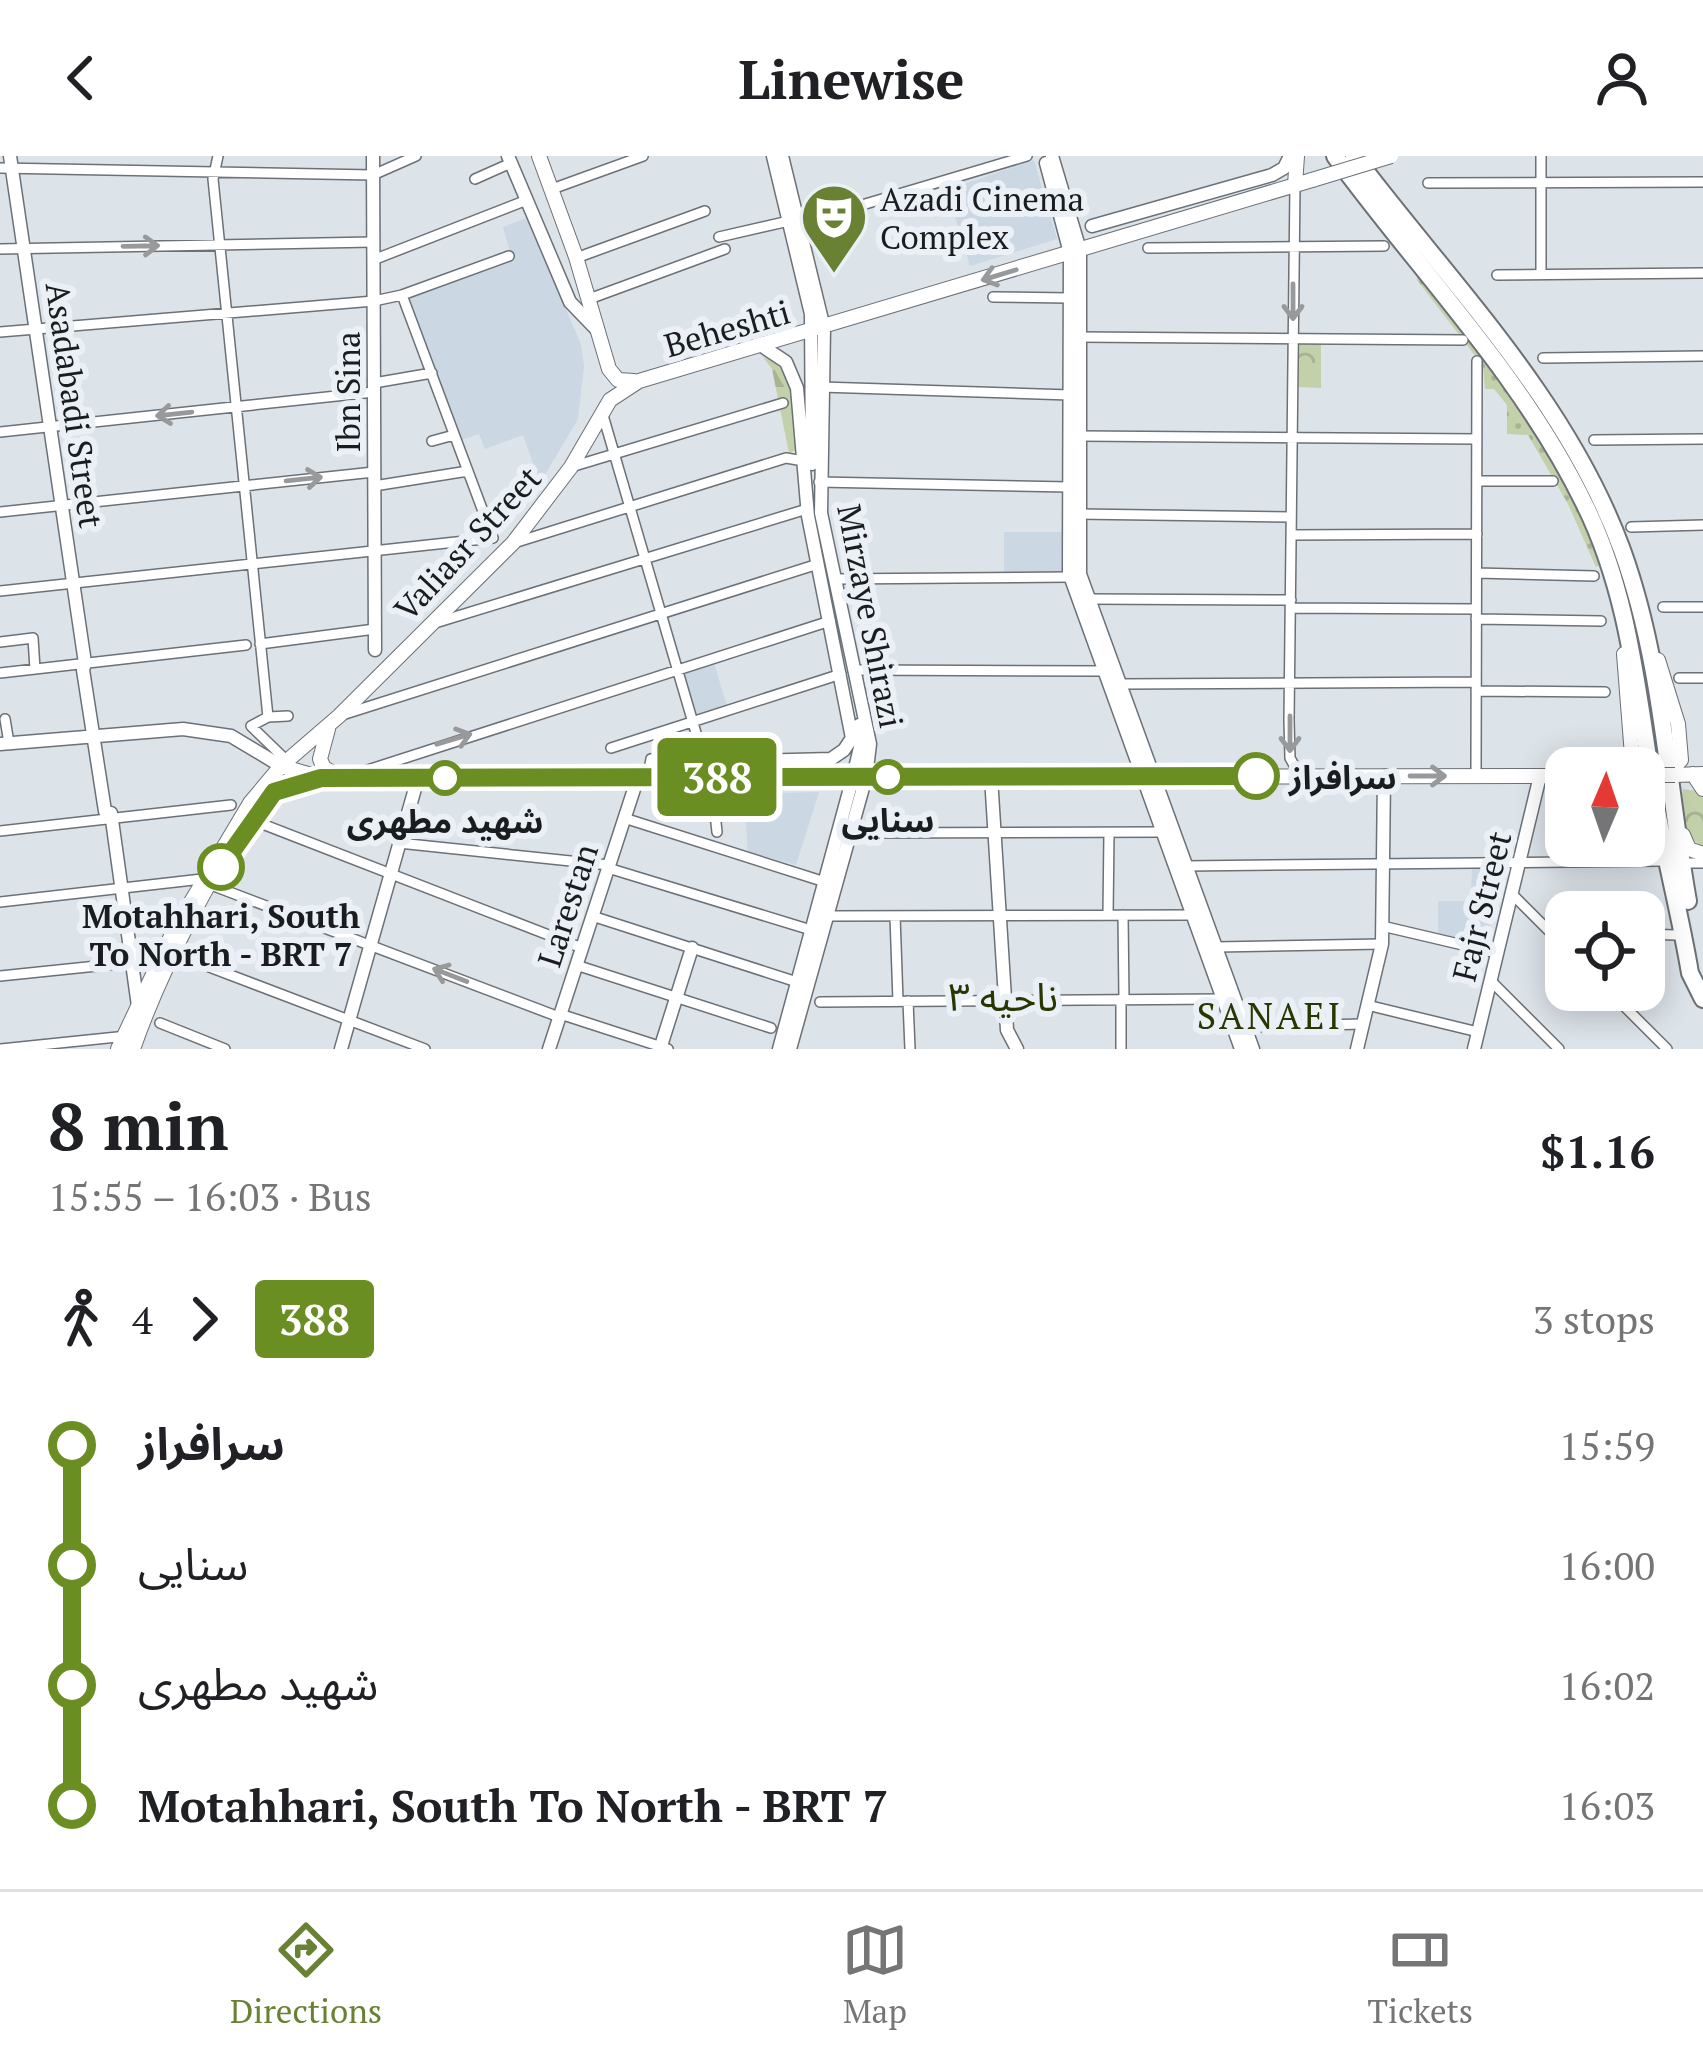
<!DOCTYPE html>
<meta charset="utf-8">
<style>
body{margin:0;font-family:"PT Serif","Noto Sans Arabic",serif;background:#f6f6f6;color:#202124;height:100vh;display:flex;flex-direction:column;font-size:45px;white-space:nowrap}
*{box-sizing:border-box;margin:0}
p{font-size:39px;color:#757577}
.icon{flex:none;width:66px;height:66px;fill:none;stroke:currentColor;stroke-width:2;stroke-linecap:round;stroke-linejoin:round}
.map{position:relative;height:893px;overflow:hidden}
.side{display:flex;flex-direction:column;background:#fff;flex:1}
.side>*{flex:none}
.badge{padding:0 24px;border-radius:9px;font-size:42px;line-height:78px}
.needle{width:78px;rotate:2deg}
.tools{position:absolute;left:1545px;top:591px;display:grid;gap:24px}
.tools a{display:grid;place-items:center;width:120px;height:120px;border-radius:24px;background:#fff;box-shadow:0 6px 30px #0003;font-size:60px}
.map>.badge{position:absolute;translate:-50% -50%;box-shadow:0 0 0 6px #fff}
.legs{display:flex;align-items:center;gap:18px;height:132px;padding:0 48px;font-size:39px}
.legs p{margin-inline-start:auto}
.head{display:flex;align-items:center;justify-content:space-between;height:204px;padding:0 48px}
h1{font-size:66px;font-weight:700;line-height:90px}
ul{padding:0 48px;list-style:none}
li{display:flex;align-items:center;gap:42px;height:120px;font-size:45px}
li i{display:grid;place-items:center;width:18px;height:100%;margin:0 15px;background:currentColor}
li i::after{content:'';width:30px;height:30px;margin:-15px;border:9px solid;border-radius:50%;background:#fff}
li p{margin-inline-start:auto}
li:first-child i{background:linear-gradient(#0000 50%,currentColor 0)}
li:last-child i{background:linear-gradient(currentColor 50%,#0000 0)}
header{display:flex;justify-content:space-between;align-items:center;height:156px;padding:0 48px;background:#fff;font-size:54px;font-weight:700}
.menu{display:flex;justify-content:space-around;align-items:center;height:168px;border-top:3px solid #e0e0e0;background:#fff;font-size:33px;color:#757577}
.menu a{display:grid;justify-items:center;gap:6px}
.menu .current{color:#698133}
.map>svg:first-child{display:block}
</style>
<header><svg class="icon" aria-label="back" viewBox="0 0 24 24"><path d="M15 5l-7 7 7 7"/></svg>Linewise<svg class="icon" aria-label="person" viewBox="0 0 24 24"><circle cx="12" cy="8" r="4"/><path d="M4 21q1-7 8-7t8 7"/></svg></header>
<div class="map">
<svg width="1703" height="893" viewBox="0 0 1703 893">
<defs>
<pattern id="forest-firs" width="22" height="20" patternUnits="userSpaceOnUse" patternTransform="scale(3)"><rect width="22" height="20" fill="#c3d1ab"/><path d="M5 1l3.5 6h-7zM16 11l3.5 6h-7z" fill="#a7b393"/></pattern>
<pattern id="park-crowns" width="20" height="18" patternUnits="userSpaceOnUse" patternTransform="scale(3)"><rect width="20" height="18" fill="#c3d1ab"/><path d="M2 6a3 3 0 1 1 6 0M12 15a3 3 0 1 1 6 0" fill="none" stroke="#a7b393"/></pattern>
<pattern id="garden-dots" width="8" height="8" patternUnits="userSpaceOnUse" patternTransform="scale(3)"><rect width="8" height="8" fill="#c3d1ab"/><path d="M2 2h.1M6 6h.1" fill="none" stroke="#a7b393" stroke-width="1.8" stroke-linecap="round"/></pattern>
</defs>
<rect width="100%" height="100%" fill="#dce3e9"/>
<!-- built -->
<path fill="#cbd7e3" d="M1034,4L1057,83L970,110L947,34Z
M526,62L581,188L584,210L578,263L540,327L523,279L485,293L479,278L461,284L409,141L512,104L503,71Z
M1004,376H1062L1061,418H1004Z
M714,507L727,550L697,559L684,516Z
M819,636L796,709L748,696L744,638Z
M1472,710L1505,713L1485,789L1438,777V745H1471Z"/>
<!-- forest -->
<path fill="url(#forest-firs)" d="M763,201C799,213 796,261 799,293L789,297L772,213Z"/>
<!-- park -->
<path fill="url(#park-crowns)" d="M1297,188H1321V232L1297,231Z
M1683,633L1697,635L1703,642V690C1683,682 1680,653 1683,633Z"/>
<!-- garden -->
<path fill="url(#garden-dots)" d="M1417,118L1496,213L1578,353L1600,409L1596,411L1568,348L1528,279L1507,278V249L1494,233H1485L1483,210L1417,124Z"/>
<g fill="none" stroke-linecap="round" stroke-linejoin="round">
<!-- street casing -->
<g stroke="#6b7176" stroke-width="12">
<path id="street" d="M218,0L213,23L268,561
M1541,0V118
M0,12L373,19L416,0
M475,23L511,7
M1428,27L1703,26
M1295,29L1289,564L1290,602L1300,620
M552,33L643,0
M798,68L1027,0
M719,81L789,65
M1148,92L1384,90
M0,93L373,86
M576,102L705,55
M373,104L527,44
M1497,119L1703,117
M993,141L1070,142
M589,143L725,93
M0,176L374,145L402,139L509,100
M1078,181L1463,184
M1543,202L1703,200
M374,227L432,217
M821,231L1070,239
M602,256L701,594L651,603L649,614L659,620
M0,276L374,236
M1079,280L1477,283
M1594,284L1703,283
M432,285L454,279
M571,311L783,247
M1477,325H1553
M819,326L1069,331
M374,330L468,315
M0,356L374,316
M1078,358L1291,361
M1631,371L1703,369
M1291,379L1477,378
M517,386L786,302L804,305
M1477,417L1594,420
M835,423L1070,421
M0,435L493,382L402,139
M1089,443L1291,444
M1663,451H1703
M1291,452L1476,453
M1476,463L1601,465
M435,467L807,353
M0,486L33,482L35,513
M260,488L375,473
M855,514L1105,515
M0,517L246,489
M1679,522H1703
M1121,528L1476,526
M1476,535L1605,536
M342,559L818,408
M5,563L9,587
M611,592L841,518
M287,605L251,570L268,561L288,560
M349,620L830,465
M1476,620L1477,205
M711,621L717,676
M624,662L825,726
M252,664L582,792
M0,675L231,649
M861,677L1162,676
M399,687L609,709
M1690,707H1703
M1186,710L1660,705
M608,712L811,774
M211,729L559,861
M1512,738L1566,792
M0,746L202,723
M1108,759L1109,677
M1123,759L1124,844
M592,760L797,826
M828,760L1192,759
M895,760L898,845
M1382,770L1497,797
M1644,778L1675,779
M1216,791L1382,788
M175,798L425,893
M576,809L771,872
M0,820L126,807
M1491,825L1559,893
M1608,834L1667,893
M1121,844V893
M908,845L910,893
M820,846L1222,843
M1367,849L1478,876
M560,858L668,893
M160,867L225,893
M1245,871L1363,868
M1,893L127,880"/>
</g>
<!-- secondary casing -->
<g stroke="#6b7176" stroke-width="15">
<path id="secondary" d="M10,0L85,507L83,514L105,655L110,663
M373,0L375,494
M508,0L570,146L598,175
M773,0L811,158L812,308
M782,0L824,172L821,357L870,588L866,621L790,893
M1052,0L1080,94V418L1253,893
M1046,7L1070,97L1069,417L1241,893
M1092,70L1272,19L1284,12L1290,0
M0,588L183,573L231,580L281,610
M675,621L715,606L831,603L844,594L852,582L808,360L797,232L786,206L762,190
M991,621L1007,874L1017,893
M111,657L138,850
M341,893L418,622
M549,893L638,621
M660,893L692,792
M779,893L853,621L861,587L859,569
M1357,893L1382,788L1384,620
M1474,893L1540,620"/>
</g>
<!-- primary casing -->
<g stroke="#6b7176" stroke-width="16">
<path id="primary" d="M539,0L576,101L609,213L618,224L634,225
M1295,29L1297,0
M1624,498L1633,612
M1658,504L1678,568L1681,604L1673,612
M328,573L320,603L324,612L337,619
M281,610L321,622L1566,620
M1693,618L1703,633
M1675,619L1703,618
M1683,679L1689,693L1703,698
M118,893L173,776L250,647L281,610L339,560L513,387L571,311L610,244L639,225L1312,24
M133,893C157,824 221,689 272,638C283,627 301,625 316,623"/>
</g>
<!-- highway casing -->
<g stroke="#6b7176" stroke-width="20">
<path id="highway" d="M1335,0C1419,115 1521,218 1584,347C1630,439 1637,539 1654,638C1664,698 1680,757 1690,817L1703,843
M1354,0C1449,126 1567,243 1622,394C1663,507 1667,628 1688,745"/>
</g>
<!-- street -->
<use href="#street" stroke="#fff" stroke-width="9"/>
<!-- secondary -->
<use href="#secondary" stroke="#fff" stroke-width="12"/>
<!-- primary -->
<use href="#primary" stroke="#fff" stroke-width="14"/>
<!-- highway -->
<use href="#highway" stroke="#fff" stroke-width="16"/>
<!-- primary-bridge casing -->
<g stroke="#6b7176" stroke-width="16" stroke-linecap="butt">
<path id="primary-bridge" d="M1312,24L1391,0
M1644,619H1675"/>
</g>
<!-- primary-bridge -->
<use href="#primary-bridge" stroke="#fff" stroke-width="14"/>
</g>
<!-- one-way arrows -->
<defs><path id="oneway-shaft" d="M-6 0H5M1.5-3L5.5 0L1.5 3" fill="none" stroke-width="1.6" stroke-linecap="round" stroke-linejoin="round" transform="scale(3)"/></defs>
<g stroke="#98999a">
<use href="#oneway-shaft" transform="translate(141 90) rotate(-1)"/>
<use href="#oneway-shaft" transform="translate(999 119) rotate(163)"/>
<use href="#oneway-shaft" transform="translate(1293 146) rotate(90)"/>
<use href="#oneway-shaft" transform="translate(174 258) rotate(174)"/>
<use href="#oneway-shaft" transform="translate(304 323) rotate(-6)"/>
<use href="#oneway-shaft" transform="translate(1290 578) rotate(90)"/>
<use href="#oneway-shaft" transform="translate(454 583) rotate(-17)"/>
<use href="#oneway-shaft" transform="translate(1428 620)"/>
<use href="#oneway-shaft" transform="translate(450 819) rotate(-159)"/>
</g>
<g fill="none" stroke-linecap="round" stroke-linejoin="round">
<!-- line-1 casing -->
<g stroke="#fff" stroke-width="27">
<path id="line-1" d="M221,711L274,636L321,622L1256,620"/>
</g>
<!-- line-1 -->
<use href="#line-1" stroke="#6b8e23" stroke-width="18"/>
</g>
<!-- icons -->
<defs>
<g id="theatre-pin" transform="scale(3.45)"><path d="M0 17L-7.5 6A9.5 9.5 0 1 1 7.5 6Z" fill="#698133" stroke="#eaf0f6"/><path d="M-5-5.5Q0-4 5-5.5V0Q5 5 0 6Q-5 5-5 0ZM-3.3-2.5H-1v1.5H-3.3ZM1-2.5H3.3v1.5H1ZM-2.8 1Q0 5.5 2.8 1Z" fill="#fff"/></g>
</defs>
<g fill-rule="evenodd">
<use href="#theatre-pin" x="834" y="61"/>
</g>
<!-- markers -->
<g fill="#fff" stroke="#6b8e23" stroke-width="6">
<circle cx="1256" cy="620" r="21"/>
<circle cx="888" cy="621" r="15"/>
<circle cx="445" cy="622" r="15"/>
<circle cx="221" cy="711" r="21"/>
</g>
<g text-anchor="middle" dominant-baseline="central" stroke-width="12" stroke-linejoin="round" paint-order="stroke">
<!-- poi labels -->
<g font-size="33" fill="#1a1d1f" stroke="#eaf0f6" text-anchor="start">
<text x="880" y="42">Azadi Cinema<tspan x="880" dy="38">Complex</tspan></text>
</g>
<!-- street labels -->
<g font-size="33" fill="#1a1d1f" stroke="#eaf0f6">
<text transform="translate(727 172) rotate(-16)">Beheshti</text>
<text transform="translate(347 236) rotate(-90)">Ibn Sina</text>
<text transform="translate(75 249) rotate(82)">Asadabadi Street</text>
<text transform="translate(467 387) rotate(-47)">Valiasr Street</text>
<text transform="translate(871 460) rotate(79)">Mirzaye Shirazi</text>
<text transform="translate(567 749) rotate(-72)">Larestan</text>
<text transform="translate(1481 750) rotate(-76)">Fajr Street</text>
</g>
<!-- stop labels -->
<g font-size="33" font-weight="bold" fill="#1a1d1f" stroke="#eaf0f6">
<text x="1289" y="620" text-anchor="start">سرافراز</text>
<text x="888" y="663">سنایی</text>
<text x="445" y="664">شهید مطهری</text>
<text x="221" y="759">Motahhari, South<tspan x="221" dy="38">To North - BRT 7</tspan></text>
</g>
<!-- neighbourhood labels -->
<g font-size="36" letter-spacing="3" fill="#283600" stroke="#eaf0f6">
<text x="1270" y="859">SANAEI</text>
</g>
<!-- quarter labels -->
<g font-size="39" fill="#283600" stroke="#eaf0f6">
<text x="1003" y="840">ناحیه ۳</text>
</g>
</g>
</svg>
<div class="tools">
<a><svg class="needle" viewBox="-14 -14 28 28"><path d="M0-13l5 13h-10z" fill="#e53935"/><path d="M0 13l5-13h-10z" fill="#757577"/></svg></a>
<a><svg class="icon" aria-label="locate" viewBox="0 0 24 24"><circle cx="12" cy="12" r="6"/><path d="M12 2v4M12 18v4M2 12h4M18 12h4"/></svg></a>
</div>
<b class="badge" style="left:717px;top:621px;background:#6b8e23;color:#fff">388</b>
</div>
<section class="side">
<div class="head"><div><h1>8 min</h1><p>15:55 – 16:03 · Bus</p></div><b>$1.16</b></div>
<div class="legs"><svg class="icon" aria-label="walk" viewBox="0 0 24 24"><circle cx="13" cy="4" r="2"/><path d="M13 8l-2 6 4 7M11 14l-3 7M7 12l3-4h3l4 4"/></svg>4<svg class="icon" aria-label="forward" viewBox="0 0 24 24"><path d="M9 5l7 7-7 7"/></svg><b class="badge" style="background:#6b8e23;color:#fff">388</b><p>3 stops</p></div>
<ul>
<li><i style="color:#6b8e23"></i><b>سرافراز</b><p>15:59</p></li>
<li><i style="color:#6b8e23"></i><span>سنایی</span><p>16:00</p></li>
<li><i style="color:#6b8e23"></i><span>شهید مطهری</span><p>16:02</p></li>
<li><i style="color:#6b8e23"></i><b>Motahhari, South To North - BRT 7</b><p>16:03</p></li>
</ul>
</section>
<nav class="menu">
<a class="current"><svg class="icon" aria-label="directions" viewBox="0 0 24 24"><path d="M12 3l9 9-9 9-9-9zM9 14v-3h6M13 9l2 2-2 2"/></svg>Directions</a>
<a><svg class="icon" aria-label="map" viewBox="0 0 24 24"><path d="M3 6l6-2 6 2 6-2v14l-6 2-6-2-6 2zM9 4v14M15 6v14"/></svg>Map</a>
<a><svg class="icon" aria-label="tickets" viewBox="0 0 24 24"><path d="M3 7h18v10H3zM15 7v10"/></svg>Tickets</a>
</nav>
